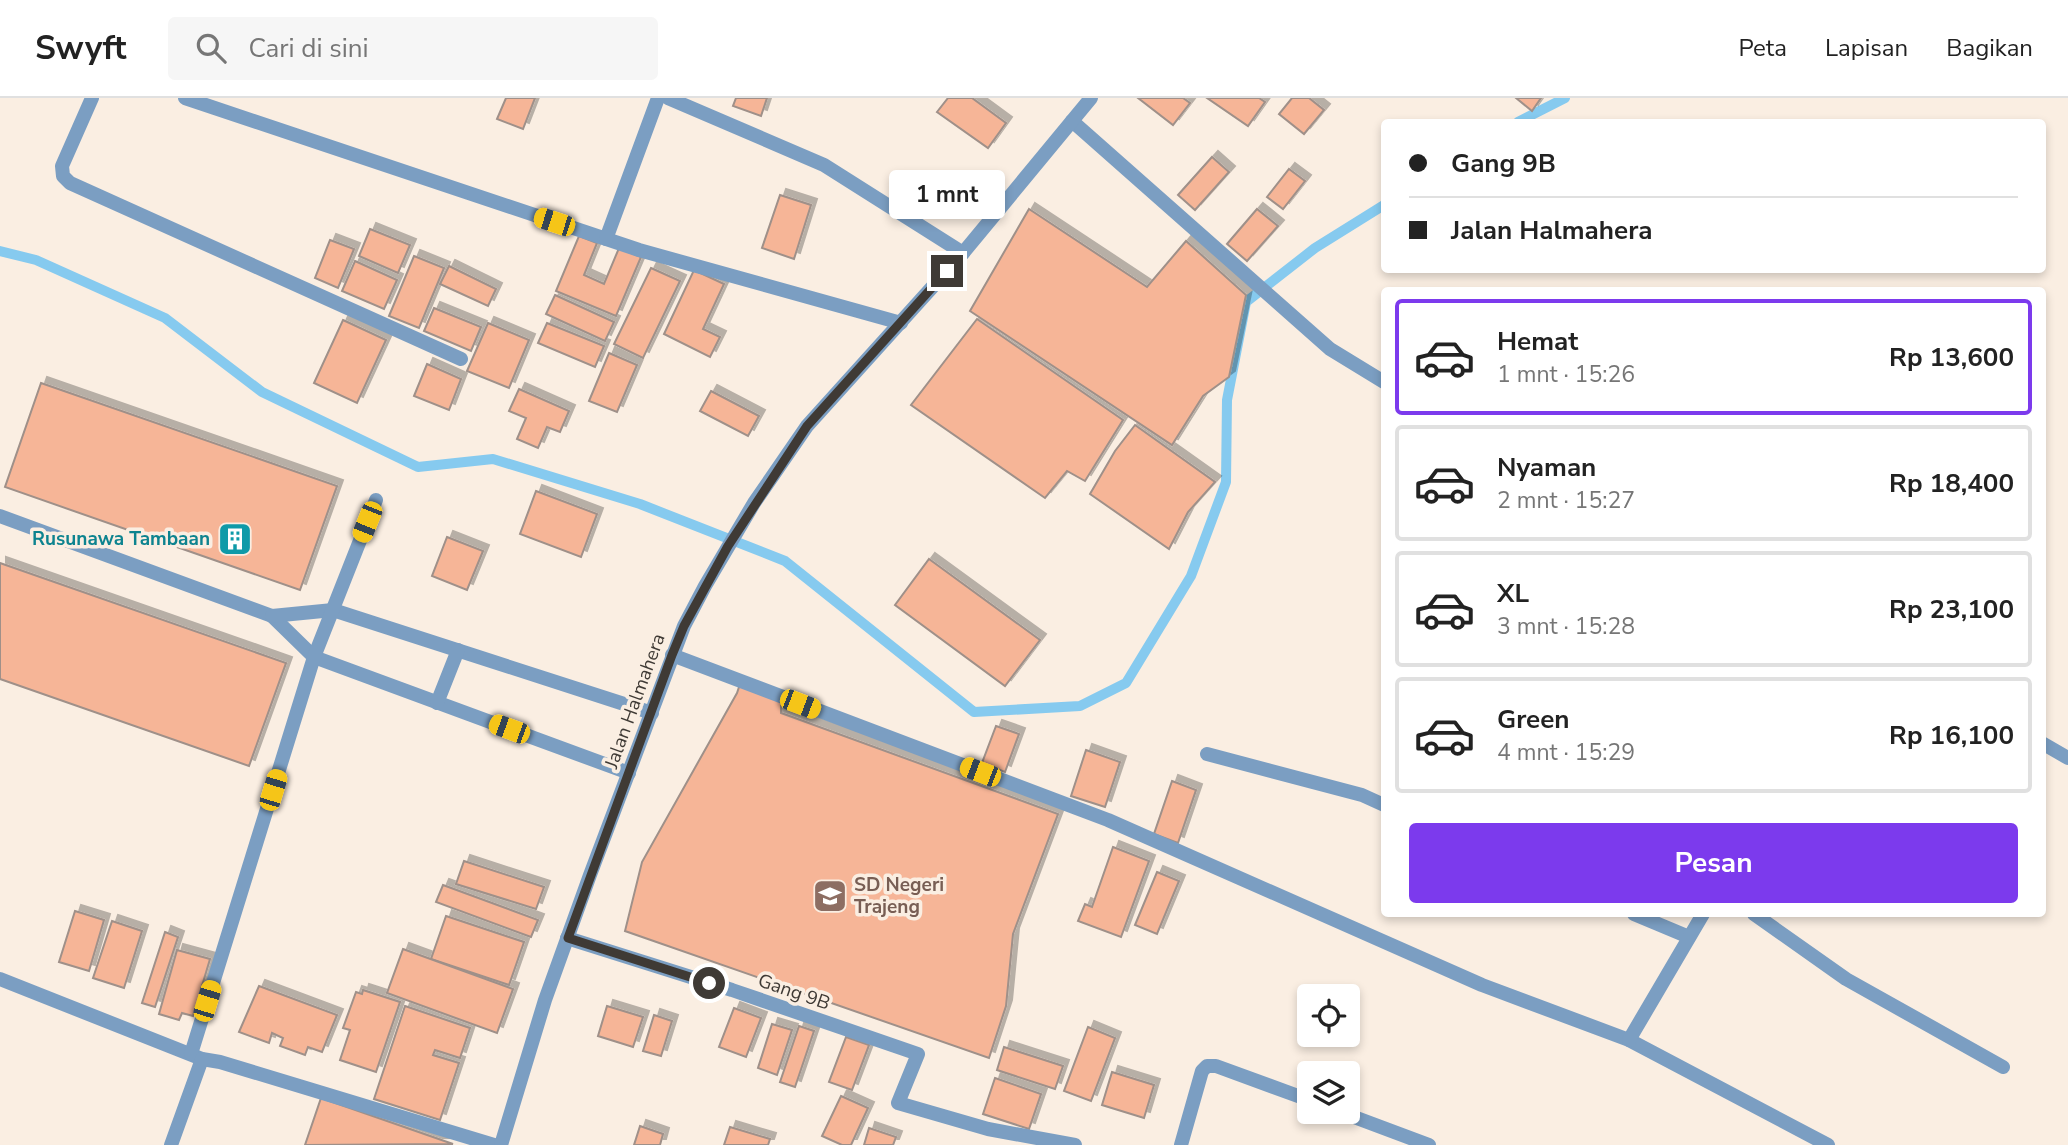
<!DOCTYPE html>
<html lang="id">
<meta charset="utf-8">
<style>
body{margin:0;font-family:"Nunito Sans",sans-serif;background:#f6f6f6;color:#222;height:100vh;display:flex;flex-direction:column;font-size:26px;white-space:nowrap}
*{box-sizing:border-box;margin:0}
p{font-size:23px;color:#767676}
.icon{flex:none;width:38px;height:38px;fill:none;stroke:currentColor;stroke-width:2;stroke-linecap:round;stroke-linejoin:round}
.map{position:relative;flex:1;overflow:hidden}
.sheet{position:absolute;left:1381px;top:189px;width:665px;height:630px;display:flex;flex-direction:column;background:#fff;border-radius:7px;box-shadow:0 4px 10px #0003}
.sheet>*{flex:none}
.hud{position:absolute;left:1381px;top:21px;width:665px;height:154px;border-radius:7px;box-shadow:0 4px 10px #0003;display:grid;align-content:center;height:154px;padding:0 28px;background:#fff}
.buttons{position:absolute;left:1297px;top:886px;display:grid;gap:14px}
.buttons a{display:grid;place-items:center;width:63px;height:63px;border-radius:7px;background:#fff;box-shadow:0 4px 10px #0003;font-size:35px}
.end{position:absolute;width:32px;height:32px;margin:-16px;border:9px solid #3f3a35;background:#fff;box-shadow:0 0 0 4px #fff}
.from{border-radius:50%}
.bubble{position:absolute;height:49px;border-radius:7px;background:#fff;box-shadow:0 4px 10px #0003;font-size:23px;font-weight:700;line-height:49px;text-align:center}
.car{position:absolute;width:21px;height:42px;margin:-21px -10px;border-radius:9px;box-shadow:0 0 5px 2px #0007;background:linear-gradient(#f5c518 24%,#345 0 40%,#f5c518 0 76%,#345 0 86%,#f5c518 0)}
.hud b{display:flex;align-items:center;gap:24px;height:66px;font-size:26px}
.hud b+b{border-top:2px solid #e0e0e0}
.hud i{width:18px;height:18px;background:#222}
ul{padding:12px 0 0;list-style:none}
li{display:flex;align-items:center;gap:21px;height:116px;margin:0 14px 10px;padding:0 14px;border:4px solid #e0e0e0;border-radius:7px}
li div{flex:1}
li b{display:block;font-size:26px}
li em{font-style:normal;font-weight:700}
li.selected{border-color:#7c3aed}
li>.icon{width:63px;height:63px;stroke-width:1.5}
.action{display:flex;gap:14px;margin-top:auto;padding:14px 28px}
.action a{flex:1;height:80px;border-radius:7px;background:#7c3aed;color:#fff;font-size:28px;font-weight:700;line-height:80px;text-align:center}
header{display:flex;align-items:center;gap:42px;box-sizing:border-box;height:98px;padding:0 35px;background:#fff;border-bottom:2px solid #e0e0e0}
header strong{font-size:33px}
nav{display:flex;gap:38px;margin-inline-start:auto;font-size:24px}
.search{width:490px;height:63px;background:#f6f6f6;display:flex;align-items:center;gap:18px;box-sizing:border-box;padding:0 24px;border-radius:7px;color:#767676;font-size:26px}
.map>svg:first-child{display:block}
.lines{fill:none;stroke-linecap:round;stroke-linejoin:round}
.stream{stroke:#86caef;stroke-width:10}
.building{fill:#f6b597;stroke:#9f9089;stroke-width:2;filter:url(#shadow)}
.minor{stroke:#7b9ec2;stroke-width:14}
.tertiary{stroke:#7b9ec2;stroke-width:14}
.route{stroke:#3f3a35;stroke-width:9}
.labels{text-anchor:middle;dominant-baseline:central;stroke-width:7;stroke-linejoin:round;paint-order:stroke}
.culture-label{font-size:19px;font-weight:bold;fill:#0d838f;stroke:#faeee2;text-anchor:end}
.street-label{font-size:19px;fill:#3f3a35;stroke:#faeee2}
.education-label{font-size:19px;font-weight:bold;fill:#785e54;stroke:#faeee2;text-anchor:start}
</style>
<header>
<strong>Swyft</strong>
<div class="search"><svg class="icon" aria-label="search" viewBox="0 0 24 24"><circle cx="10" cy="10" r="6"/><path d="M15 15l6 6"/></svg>Cari di sini</div>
<nav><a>Peta</a><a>Lapisan</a><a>Bagikan</a></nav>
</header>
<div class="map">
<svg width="2068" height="1047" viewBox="0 0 2068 1047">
<defs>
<filter id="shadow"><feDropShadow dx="6" dy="-6" stdDeviation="0" flood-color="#0004"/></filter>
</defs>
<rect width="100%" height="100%" fill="#faeee2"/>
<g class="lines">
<g class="stream">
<polyline points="1518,24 1565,0"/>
<polyline points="0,153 36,162 165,220 262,294 418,369 493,361 640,406 785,463 974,614 1080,608 1126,585 1191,478 1226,384 1227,302 1246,204 1315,150 1384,107"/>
</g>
</g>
<g class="building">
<polygon points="506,0 535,0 523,31 497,21"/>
<polygon points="736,0 767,0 761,18 733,8"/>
<polygon points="948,0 972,0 1006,25 988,50 937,14"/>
<polygon points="1138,0 1183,0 1190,5 1173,27"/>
<polygon points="1207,0 1259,0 1265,4 1248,28"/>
<polygon points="1292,0 1309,0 1324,12 1304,36 1279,16"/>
<polygon points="1516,0 1541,0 1532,13"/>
<polygon points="1212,59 1229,74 1195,112 1178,97"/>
<polygon points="1289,71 1305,83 1283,111 1267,99"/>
<polygon points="780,97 811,107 794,161 762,150"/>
<polygon points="1029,111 1147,189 1186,143 1246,197 1229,279 1203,298 1172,347 970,213"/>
<polygon points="1257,111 1278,128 1247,163 1227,146"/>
<polygon points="370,131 410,147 398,175 359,158"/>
<polygon points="579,138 597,145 584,177 604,186 619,150 641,159 616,218 556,193"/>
<polygon points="330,142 354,151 338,190 315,180"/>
<polygon points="414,158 444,170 419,230 389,218"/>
<polygon points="355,163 397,182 384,211 342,193"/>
<polygon points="449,168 496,191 488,208 440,186"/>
<polygon points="651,170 680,183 643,260 614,246"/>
<polygon points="694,172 724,186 703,231 720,239 710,259 664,236"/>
<polygon points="555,197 614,224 605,243 546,216"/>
<polygon points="434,210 481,229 471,253 424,233"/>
<polygon points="977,221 1123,322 1085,383 1067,373 1045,400 911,307"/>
<polygon points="343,222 386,242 357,305 314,285"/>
<polygon points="488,225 529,242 509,290 467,273"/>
<polygon points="547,225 604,248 595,269 538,245"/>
<polygon points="609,255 637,267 617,314 589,303"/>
<polygon points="427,266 461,281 449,312 414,298"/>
<polygon points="41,285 337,388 300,492 5,389"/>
<polygon points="519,291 569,313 560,334 547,329 538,350 517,341 526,320 509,313"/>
<polygon points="711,293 759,318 748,338 700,313"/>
<polygon points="1135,327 1215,384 1188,414 1169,451 1090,396 1115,353"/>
<polygon points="536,393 597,416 581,459 520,436"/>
<polygon points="447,439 483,453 467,492 432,478"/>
<polygon points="929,461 1040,542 1005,588 895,507"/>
<polygon points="0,465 286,565 249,668 0,581"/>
<polygon points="740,586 781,602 781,615 1058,716 1013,836 1006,908 989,960 625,833 642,764 737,595"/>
<polygon points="996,628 1019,636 1005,674 982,665"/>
<polygon points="1086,652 1120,664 1105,709 1071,698"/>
<polygon points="1172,683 1196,692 1178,745 1154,736"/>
<polygon points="1113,749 1149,763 1121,839 1078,823 1085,806 1092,809"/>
<polygon points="464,763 544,789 536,811 456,786"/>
<polygon points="1157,774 1179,783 1157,836 1135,827"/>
<polygon points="443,787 538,822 531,839 436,804"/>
<polygon points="75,813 104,822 89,873 59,864"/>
<polygon points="446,818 524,844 509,887 431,861"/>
<polygon points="112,823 142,833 124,890 93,880"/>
<polygon points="165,834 178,839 155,909 142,905"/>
<polygon points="403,851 513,891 497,935 387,895"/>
<polygon points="177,852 210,861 193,918 182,915 179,922 159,916"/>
<polygon points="259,888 337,917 322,954 308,949 305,957 280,948 283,940 272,935 269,945 239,934"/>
<polygon points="363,892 400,904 376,974 340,962 350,932 343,930 356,894 362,896"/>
<polygon points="405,908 470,930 460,960 435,952 433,957 459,965 440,1022 374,1001"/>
<polygon points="607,908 643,919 633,949 598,938"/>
<polygon points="734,910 761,920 746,959 719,949"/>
<polygon points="654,917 672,923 661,958 643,953"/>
<polygon points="772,926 792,932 777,977 758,970"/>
<polygon points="799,928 814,933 795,989 780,984"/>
<polygon points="1088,929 1115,940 1091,1003 1064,993"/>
<polygon points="846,939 869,947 852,992 829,984"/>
<polygon points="1004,949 1063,968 1055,991 997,972"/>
<polygon points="1112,974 1154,987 1144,1020 1102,1007"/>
<polygon points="995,980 1041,996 1029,1031 983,1016"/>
<polygon points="841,998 868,1010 851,1047 842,1047 822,1038"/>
<polygon points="321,1000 453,1046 305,1047"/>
<polygon points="640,1028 663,1036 660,1047 634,1047"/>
<polygon points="730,1029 770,1041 768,1047 724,1047"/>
<polygon points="869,1030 896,1039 893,1047 864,1047"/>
</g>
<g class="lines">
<g class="minor">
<polyline points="92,0 62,68 63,78 70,85 461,261"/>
<polyline points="185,0 639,152 901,225"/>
<polyline points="668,0 824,67 963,155"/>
<polyline points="1072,23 1330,251 1384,284"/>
<polyline points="606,141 658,0"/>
<polyline points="0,418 272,518 314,559 629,675"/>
<polyline points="272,518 333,512 652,615"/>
<polyline points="672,557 1108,722 1482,887 1629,942 1828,1047"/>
<polyline points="437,605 458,552"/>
<polyline points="2042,645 2068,660"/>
<polyline points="1207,656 1362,697 1384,707"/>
<polyline points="1634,816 1689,839"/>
<polyline points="1754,816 1846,881 2003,969"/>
<polyline points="567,840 732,892 918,956 898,1005 988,1031 1075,1047"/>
<polyline points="0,881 202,961 220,964 494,1047"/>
<polyline points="1629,942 1703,816"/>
<polyline points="191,956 314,559 376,402"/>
<polyline points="1338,1013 1429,1047"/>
<polyline points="171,1047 202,961"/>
<polyline points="1181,1047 1202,973 1207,968 1216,968 1309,1002"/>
</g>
<polyline class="tertiary" points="501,1047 545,902 590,777 684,528 705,488 754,405 807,328 963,155 1091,0"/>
</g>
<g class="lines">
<polyline class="route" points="709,885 568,840 672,557 684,528 728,448 807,328 947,173"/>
</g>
<defs>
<g id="building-square" transform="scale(1.75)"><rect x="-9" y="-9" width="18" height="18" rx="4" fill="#0f9aa8" stroke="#faeee2"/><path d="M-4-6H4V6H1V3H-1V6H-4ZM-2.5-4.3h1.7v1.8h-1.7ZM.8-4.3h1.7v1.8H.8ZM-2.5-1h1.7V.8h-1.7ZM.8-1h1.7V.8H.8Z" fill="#fff"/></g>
<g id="school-square" transform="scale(1.75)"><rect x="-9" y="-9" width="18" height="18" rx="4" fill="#8d6e63" stroke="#faeee2"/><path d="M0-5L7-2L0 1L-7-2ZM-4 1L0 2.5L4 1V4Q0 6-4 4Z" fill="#fff"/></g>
</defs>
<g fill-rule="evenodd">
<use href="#building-square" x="235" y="441"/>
<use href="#school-square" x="830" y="798"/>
</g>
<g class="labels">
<g class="culture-label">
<text x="210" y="441">Rusunawa Tambaan</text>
</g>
<g class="street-label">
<text transform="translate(635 603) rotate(-70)">Jalan Halmahera</text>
<text transform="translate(794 894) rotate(19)">Gang 9B</text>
</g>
<g class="education-label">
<text x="854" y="787">SD Negeri<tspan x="854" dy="22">Trajeng</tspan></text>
</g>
</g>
</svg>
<div class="buttons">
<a><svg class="icon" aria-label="locate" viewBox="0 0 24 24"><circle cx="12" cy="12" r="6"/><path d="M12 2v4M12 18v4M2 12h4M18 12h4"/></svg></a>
<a><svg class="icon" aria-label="layers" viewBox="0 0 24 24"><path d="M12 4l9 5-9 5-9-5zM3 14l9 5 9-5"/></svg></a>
</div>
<i class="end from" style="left:709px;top:885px"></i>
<i class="end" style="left:947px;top:173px"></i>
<div class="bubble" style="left:889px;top:72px;width:116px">1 mnt</div>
<i class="car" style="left:554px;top:124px;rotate:288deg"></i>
<i class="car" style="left:367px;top:424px;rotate:202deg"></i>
<i class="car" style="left:800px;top:606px;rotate:111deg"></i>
<i class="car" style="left:509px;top:631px;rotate:290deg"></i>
<i class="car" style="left:980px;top:674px;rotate:291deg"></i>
<i class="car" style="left:273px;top:692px;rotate:17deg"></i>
<i class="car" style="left:207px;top:903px;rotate:17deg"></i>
<div class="hud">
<b><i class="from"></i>Gang 9B</b>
<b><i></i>Jalan Halmahera</b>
</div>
<section class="sheet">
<ul>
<li class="selected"><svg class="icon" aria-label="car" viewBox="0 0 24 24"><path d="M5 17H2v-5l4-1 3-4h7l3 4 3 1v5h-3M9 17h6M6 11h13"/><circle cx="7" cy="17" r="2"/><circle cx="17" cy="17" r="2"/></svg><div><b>Hemat</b><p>1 mnt · 15:26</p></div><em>Rp 13,600</em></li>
<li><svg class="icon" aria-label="car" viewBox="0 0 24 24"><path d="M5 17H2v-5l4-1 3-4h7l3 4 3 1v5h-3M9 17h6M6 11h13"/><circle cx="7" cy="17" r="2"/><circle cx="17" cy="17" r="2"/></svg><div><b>Nyaman</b><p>2 mnt · 15:27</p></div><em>Rp 18,400</em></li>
<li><svg class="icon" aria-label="car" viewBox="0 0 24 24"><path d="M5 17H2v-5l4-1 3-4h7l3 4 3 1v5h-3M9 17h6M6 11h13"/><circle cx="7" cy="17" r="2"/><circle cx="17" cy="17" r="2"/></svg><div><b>XL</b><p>3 mnt · 15:28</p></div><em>Rp 23,100</em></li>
<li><svg class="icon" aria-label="car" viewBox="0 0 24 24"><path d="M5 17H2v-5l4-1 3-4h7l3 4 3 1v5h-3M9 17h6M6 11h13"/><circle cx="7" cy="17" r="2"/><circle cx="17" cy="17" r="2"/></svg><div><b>Green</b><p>4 mnt · 15:29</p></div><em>Rp 16,100</em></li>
</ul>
<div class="action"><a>Pesan</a></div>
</section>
</div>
